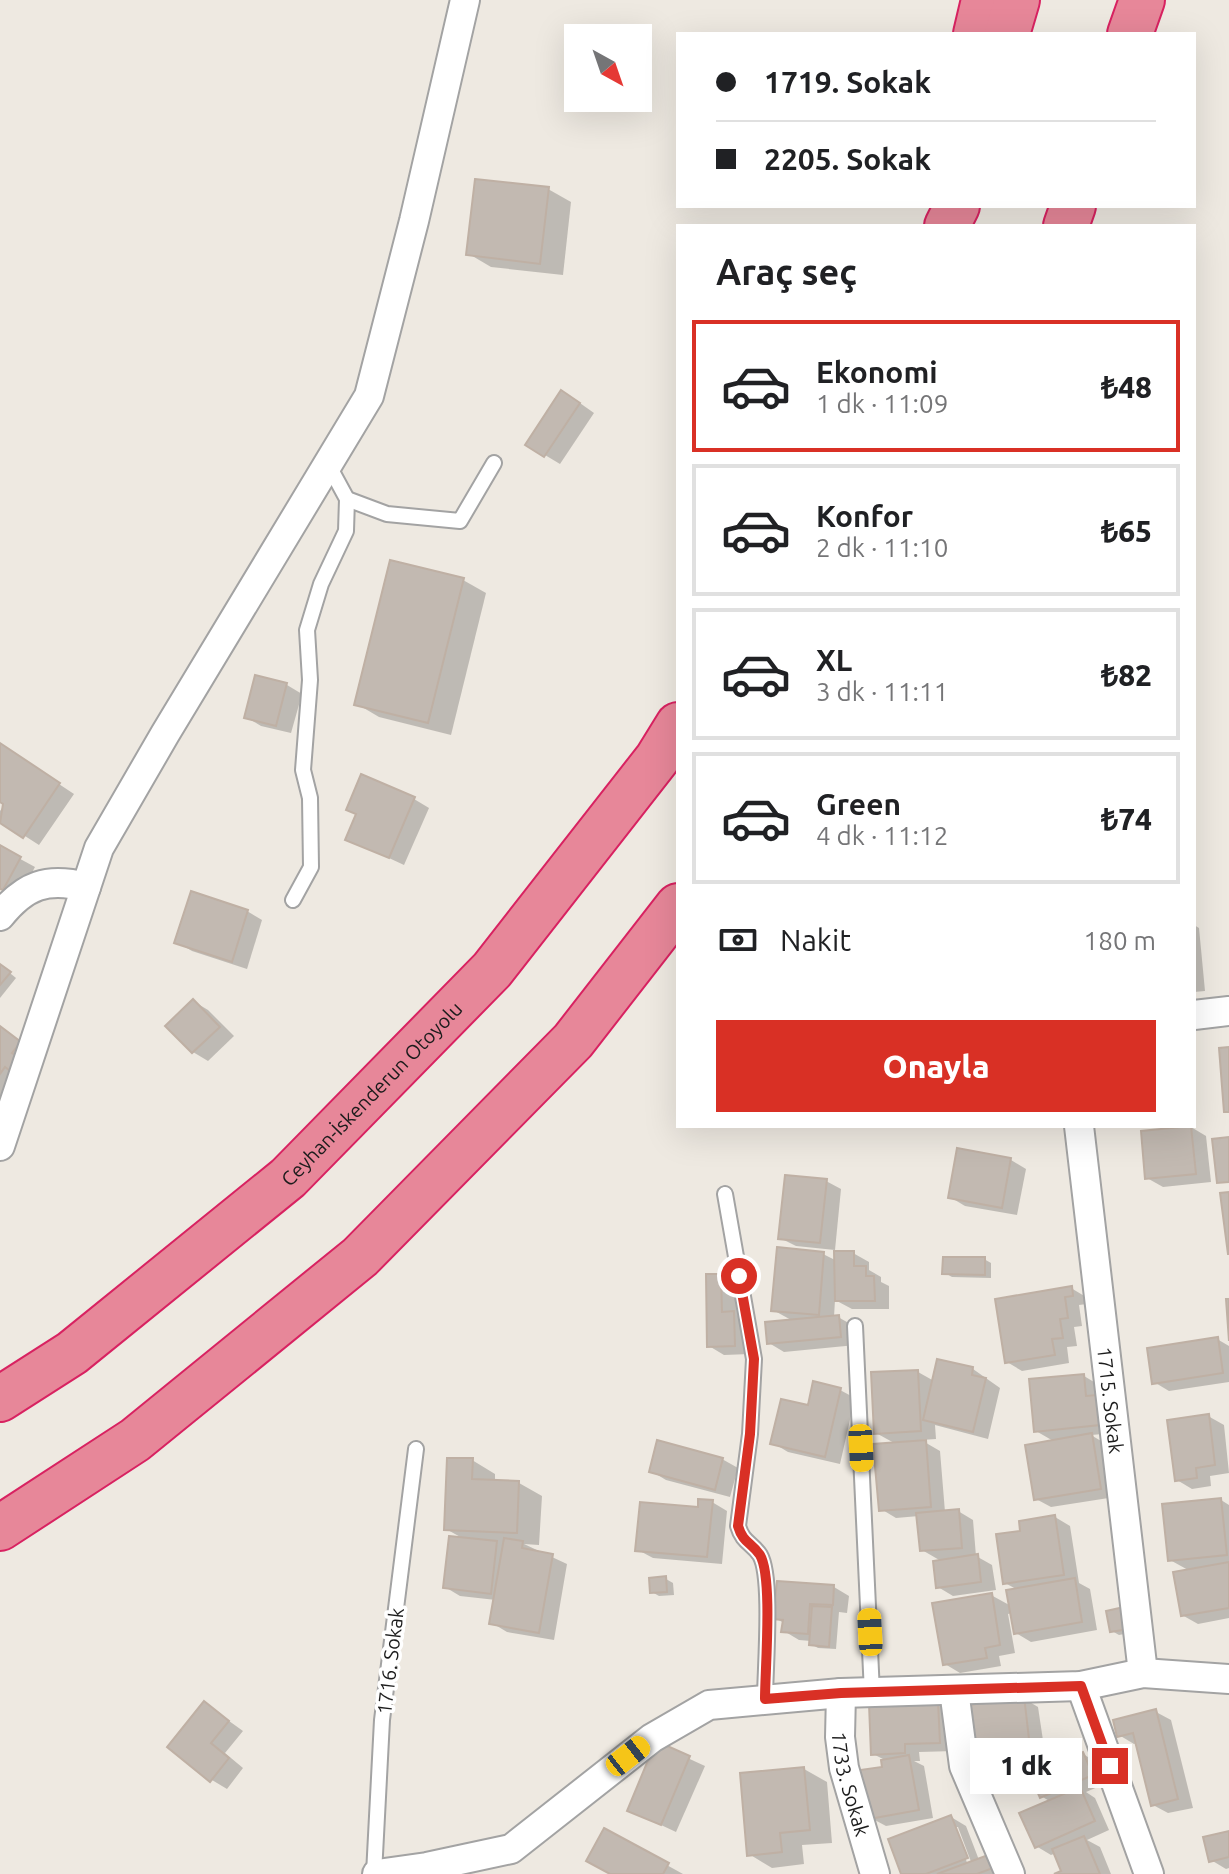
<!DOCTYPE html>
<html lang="tr">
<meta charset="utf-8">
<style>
body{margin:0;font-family:Ubuntu,sans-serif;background:#f6f6f6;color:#202124;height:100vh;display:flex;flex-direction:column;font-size:30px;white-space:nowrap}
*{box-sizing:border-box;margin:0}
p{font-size:26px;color:#757577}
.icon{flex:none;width:44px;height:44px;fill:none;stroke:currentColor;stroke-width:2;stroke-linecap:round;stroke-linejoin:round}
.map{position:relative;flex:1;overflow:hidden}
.details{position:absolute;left:676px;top:224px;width:520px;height:904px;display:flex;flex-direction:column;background:#fff;border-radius:0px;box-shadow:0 8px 32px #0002}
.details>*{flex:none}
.banner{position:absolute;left:676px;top:32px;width:520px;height:176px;border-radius:0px;box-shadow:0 8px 32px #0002;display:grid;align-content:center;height:176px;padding:0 40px;background:#fff}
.needle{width:52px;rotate:140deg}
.controls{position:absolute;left:564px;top:24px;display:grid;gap:16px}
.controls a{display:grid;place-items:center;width:88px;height:88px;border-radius:0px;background:#fff;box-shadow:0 8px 32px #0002;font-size:40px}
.end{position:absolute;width:36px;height:36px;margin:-18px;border:10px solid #d93025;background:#fff;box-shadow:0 0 0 4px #fff}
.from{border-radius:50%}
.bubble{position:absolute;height:56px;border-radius:0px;background:#fff;box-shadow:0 8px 32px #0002;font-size:26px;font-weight:800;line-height:56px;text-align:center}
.car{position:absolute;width:24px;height:48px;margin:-24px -12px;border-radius:10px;box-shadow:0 0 6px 2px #0007;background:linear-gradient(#f5c518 24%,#345 0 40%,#f5c518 0 76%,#345 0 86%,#f5c518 0)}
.banner b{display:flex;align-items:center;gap:28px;height:76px;font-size:30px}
.banner b+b{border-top:2px solid #e0e0e0}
.banner i{width:20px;height:20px;background:#202124}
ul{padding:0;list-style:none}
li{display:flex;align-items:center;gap:24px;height:132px;margin:0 16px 12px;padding:0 24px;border:4px solid #e0e0e0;border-radius:0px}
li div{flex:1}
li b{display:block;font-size:30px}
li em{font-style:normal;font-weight:800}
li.current{border-color:#d93025}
li>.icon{width:72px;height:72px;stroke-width:1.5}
h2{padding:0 40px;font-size:36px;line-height:96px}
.pay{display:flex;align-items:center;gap:20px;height:88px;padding:0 40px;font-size:30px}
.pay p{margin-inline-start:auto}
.button{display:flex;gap:16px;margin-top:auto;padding:16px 40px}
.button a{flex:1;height:92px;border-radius:0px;background:#d93025;color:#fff;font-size:32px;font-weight:800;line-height:92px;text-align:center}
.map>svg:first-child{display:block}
.shadow{fill:#0003;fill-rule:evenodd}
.building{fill:#c2b9b1;stroke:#bfb0a4;stroke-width:2}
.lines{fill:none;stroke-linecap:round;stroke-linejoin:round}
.service-casing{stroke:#a3a3a3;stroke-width:18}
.minor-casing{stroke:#a3a3a3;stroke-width:32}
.motorway-casing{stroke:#d82261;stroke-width:48}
.service{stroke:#fff;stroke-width:14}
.minor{stroke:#fff;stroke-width:28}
.motorway{stroke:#e78799;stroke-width:44}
.route{stroke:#d93025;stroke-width:10}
.labels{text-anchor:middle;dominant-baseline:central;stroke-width:7;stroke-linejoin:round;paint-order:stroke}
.street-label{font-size:20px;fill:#1c1c1c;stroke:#fff}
</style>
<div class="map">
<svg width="1229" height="1874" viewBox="0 0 1229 1874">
<rect width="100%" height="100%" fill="#eee9e1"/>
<g class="shadow">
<polygon points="548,189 571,202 563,275 491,267 469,254"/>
<polygon points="577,401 594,413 560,464 545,455"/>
<polygon points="391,563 463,580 486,593 451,735 379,717 357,704"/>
<polygon points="256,677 287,685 302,694 291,733 261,726 246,717"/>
<polygon points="0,745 74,794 39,845 0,820 0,811 5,804 0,800"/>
<polygon points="414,799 429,808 404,865 348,839"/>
<polygon points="0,848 35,867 19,897 0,887"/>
<polygon points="247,911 262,920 247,969 192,951 177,942"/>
<polygon points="1194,925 1199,928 1205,991 1194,992"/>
<polygon points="0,965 16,978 0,998"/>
<polygon points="193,1001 208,1010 234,1036 208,1061 193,1052"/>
<polygon points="0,1026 35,1052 2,1099 0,1098"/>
<polygon points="1191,1127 1206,1136 1211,1182 1163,1187 1147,1178"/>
<polygon points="1011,1160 1026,1169 1017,1215 965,1206 950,1197"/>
<polygon points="826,1181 841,1189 835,1250 796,1246 780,1238"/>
<polygon points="853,1253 869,1262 869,1270 881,1277 881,1282 889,1286 889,1309 852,1309 835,1300 834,1317 838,1317 854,1326 856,1345 784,1352 769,1343 793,1321 773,1310 823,1254 837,1261"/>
<polygon points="984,1259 991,1263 991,1278 952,1277 945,1273"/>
<polygon points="721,1276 736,1285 737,1315 749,1322 750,1354 724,1355 709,1346"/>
<polygon points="1071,1288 1086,1297 1087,1304 1079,1305 1082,1326 1074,1327 1077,1346 1067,1347 1069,1363 1022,1371 1007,1362"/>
<polygon points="1217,1339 1229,1346 1229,1382 1169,1391 1154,1382"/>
<polygon points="973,1369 1000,1388 988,1439 935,1425 936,1439 921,1440 940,1451 945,1512 958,1511 973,1520 976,1556 992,1565 996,1590 953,1596 938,1587 941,1561 922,1550 919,1516 896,1518 881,1509 896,1444 876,1433 918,1372 934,1381"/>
<polygon points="1084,1376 1099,1385 1115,1433 1091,1435 1106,1444 1115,1497 1051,1507 1036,1499 1055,1442 1036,1431"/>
<polygon points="840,1390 855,1398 840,1464 788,1452 773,1443 810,1408"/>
<polygon points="1208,1416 1224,1425 1229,1473 1210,1476 1211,1486 1192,1489 1177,1480"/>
<polygon points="722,1459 738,1468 730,1497 666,1480 651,1471"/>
<polygon points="472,1460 495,1474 495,1482 519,1483 542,1496 539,1545 524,1544 567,1564 554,1640 507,1632 492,1623 496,1600 460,1596 445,1587 464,1539 446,1529"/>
<polygon points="1221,1500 1229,1505 1229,1618 1198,1624 1182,1615 1190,1571 1170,1560"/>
<polygon points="712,1502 727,1511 722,1564 653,1558 638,1550"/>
<polygon points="1055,1517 1070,1526 1079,1583 1090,1589 1097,1630 1031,1642 1016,1633 1012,1613 1008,1614 1015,1653 999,1656 1001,1666 960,1673 945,1664 991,1595 1011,1606 1018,1590 1005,1583 1022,1532"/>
<polygon points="666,1579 673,1583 674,1595 659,1596 652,1592"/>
<polygon points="834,1587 849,1596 847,1613 839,1612 836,1649 818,1648 811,1644 811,1641 799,1640 784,1631 784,1623 775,1618"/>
<polygon points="1108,1612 1135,1632 1119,1635 1112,1631"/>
<polygon points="1023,1698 1038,1707 1044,1747 993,1755 978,1746"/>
<polygon points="204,1703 243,1731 225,1753 243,1768 227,1789 212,1780 170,1746"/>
<polygon points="938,1703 953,1712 955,1751 919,1752 920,1761 914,1761 924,1766 933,1818 886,1826 871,1818 884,1769 883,1759 873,1754"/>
<polygon points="1156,1712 1171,1720 1193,1808 1168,1813 1153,1805 1138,1743 1134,1744 1119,1735"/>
<polygon points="657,1744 705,1766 676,1832 629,1810"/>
<polygon points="1083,1754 1098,1763 1107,1783 1086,1792 1095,1798 1109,1830 1087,1840 1100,1847 1111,1874 1059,1874 1064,1872 1056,1853 1051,1855 1036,1846 1051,1802 1041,1796"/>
<polygon points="804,1769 827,1782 832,1843 802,1845 804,1864 772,1868 749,1854"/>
<path d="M951,1817L966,1826L979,1860L999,1872L992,1874H904ZM954,1827H958L973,1867L969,1868Z"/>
<polygon points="605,1831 683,1874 613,1874"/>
<polygon points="1229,1833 1229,1868 1226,1869 1211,1860"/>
</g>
<g class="building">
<polygon points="475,179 549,187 540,264 466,255"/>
<polygon points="561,390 580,403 544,457 525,445"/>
<polygon points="390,560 464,578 428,723 354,705"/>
<polygon points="255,675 287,683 276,726 244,718"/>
<polygon points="0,743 60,783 23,838 0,823 3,804 0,802"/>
<polygon points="361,774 415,797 389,858 345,840 356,814 346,810"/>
<polygon points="0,845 21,857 3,890 0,889"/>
<polygon points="191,891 248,910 232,962 174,943"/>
<polygon points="0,964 11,972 0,985"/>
<polygon points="193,999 220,1027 192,1053 165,1026"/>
<polygon points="0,1026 21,1042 12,1053 24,1061 14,1074 5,1067 0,1074"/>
<polygon points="1229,1047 1229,1112 1224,1112 1219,1048"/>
<polygon points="1191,1126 1196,1174 1145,1179 1141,1131"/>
<polygon points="1229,1137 1229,1182 1217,1183 1212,1139"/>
<polygon points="957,1148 1011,1158 1002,1208 948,1198"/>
<polygon points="785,1175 827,1179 820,1243 778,1239"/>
<polygon points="1229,1192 1229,1254 1228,1254 1220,1193"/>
<polygon points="777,1247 824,1252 819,1315 771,1311"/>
<polygon points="834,1251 854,1251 854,1266 866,1266 866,1276 874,1276 875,1301 835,1301"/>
<polygon points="943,1257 985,1257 985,1275 942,1274"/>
<polygon points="706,1274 721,1274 722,1312 734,1311 735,1346 707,1347"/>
<polygon points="1072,1286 1073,1296 1065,1297 1068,1318 1060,1319 1063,1338 1052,1339 1055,1355 1005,1363 995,1299"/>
<polygon points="1226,1299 1229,1299 1229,1341"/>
<polygon points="839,1315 841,1337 767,1344 765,1322"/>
<polygon points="1218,1337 1223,1373 1152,1384 1147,1348"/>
<polygon points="937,1359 973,1367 972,1375 986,1378 973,1432 923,1420"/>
<polygon points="918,1370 921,1431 874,1434 871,1372"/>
<polygon points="1084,1374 1086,1396 1097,1395 1100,1425 1034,1432 1029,1379"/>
<polygon points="813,1381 841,1388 825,1457 770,1444 781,1399 808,1405"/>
<polygon points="1209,1414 1215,1465 1196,1468 1197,1478 1175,1481 1167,1420"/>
<polygon points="1092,1433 1101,1489 1034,1500 1025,1445"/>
<polygon points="657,1440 723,1458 715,1490 649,1472"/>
<polygon points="926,1440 931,1507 879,1511 873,1444"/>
<polygon points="447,1458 473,1458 472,1479 519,1481 517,1533 444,1530"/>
<polygon points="1221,1498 1227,1555 1168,1561 1162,1504"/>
<polygon points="698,1499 713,1500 707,1557 635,1551 640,1502 698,1507"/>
<polygon points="959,1509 962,1548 920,1551 916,1513"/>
<polygon points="1055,1515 1064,1575 1003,1584 996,1534 1020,1531 1019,1521"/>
<polygon points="449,1536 497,1541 491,1594 443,1588"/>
<polygon points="504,1538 523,1541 522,1548 553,1554 539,1633 489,1624"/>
<polygon points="978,1554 981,1582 936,1588 933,1561"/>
<polygon points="1229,1562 1229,1608 1181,1616 1173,1572"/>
<polygon points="666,1576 667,1592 650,1593 649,1578"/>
<polygon points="1075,1578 1082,1622 1014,1634 1006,1590"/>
<polygon points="777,1581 834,1585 833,1605 810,1604 808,1634 781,1632 783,1620 773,1619"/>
<polygon points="992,1593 1000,1645 985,1648 987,1658 943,1665 932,1603"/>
<polygon points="812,1606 832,1607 829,1647 809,1645"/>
<polygon points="1124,1607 1129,1629 1110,1632 1106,1611"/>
<polygon points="1024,1696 1029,1739 976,1747 970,1705"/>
<polygon points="204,1701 229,1721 211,1743 229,1758 210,1782 167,1747"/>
<polygon points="938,1701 940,1743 905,1744 905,1753 871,1755 869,1704"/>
<polygon points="1156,1709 1178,1799 1151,1806 1133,1733 1117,1737 1113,1720"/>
<polygon points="656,1741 690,1756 661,1825 627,1811"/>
<polygon points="1083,1752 1093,1775 1040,1798 1030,1775"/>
<polygon points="909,1755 919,1810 869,1819 860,1770 882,1767 881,1760"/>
<polygon points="804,1767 810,1830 780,1833 782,1852 747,1856 740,1773"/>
<polygon points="1080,1787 1095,1821 1035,1848 1019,1813"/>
<polygon points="951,1815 968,1858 926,1874 901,1874 888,1839"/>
<polygon points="604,1828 669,1863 663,1874 610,1874 586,1861"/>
<polygon points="1229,1831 1229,1857 1209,1862 1203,1837"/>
<polygon points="1084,1836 1100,1874 1054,1874 1061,1871 1052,1849"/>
<polygon points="988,1855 993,1868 977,1874 937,1874"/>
</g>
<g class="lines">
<g class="service-casing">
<g id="service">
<polyline points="347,499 387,514 460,521 494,463"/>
<polyline points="293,900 311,867 310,798 303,770 310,680 307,630 321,584 346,531 347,499 328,464"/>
<path d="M725,1194L754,1359L750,1434L738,1526C743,1543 751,1542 760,1555C773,1577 765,1670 765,1699"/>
<polyline points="855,1326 872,1693"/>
<polyline points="374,1874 382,1720 416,1449"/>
</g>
</g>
<g class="minor-casing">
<g id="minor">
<path d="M0,916C25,885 47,877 86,887"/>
<polyline points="1194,1015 1229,1011"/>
<path id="s1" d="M1079,1126L1143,1673"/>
<polyline points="0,1146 99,848 165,734 369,396 414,221 465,0"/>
<polyline points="1081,1686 1149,1874"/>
<polyline points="954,1690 964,1766 1010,1874"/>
<path id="s2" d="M841,1693L840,1737L844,1768L875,1874"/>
<polyline points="377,1874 427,1867 511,1849 652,1738 709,1705 841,1693 1081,1686 1143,1673 1229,1679"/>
</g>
</g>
<g class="motorway-casing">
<g id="motorway">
<polyline points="976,34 984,0"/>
<polyline points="1007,34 1017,0"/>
<polyline points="1130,34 1142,0"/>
<polyline points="947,226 957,206"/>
<polyline points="1066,226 1073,206"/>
<path id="s3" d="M0,1399L72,1353L288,1178L492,970L657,759L678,725"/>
<polyline points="0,1528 135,1440 360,1257 573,1041 678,906"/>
</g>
</g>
<use href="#service" class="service"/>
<use href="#minor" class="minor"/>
<use href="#motorway" class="motorway"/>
</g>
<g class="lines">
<path class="route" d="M739,1276L754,1359L750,1434L738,1526C743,1543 751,1542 760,1555C773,1577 765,1670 765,1699L841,1693L1081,1686L1110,1766"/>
</g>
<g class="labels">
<g class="street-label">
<text stroke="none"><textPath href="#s3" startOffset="482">Ceyhan-İskenderun Otoyolu</textPath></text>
<text stroke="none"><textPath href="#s1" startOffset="276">1715. Sokak</textPath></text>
<text transform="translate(390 1661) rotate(-83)">1716. Sokak</text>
<text stroke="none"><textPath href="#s2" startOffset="92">1733. Sokak</textPath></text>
</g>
</g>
</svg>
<div class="controls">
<a><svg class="needle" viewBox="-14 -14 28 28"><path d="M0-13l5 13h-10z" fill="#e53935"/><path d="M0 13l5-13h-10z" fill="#757577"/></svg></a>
</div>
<i class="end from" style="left:739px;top:1276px"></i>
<i class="end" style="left:1110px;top:1766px"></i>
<div class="bubble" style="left:970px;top:1738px;width:112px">1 dk</div>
<i class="car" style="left:861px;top:1448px;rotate:177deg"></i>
<i class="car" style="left:870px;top:1632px;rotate:357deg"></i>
<i class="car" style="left:628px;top:1756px;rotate:52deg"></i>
<div class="banner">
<b><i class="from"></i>1719. Sokak</b>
<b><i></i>2205. Sokak</b>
</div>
<section class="details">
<h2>Araç seç</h2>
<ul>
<li class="current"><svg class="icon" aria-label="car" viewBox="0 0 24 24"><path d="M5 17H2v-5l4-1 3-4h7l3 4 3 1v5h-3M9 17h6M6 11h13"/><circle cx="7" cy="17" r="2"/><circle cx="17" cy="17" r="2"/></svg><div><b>Ekonomi</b><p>1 dk · 11:09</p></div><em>₺48</em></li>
<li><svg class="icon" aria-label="car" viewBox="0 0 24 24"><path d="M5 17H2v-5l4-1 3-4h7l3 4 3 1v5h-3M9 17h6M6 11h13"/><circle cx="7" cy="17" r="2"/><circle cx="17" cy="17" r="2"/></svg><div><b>Konfor</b><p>2 dk · 11:10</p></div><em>₺65</em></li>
<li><svg class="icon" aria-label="car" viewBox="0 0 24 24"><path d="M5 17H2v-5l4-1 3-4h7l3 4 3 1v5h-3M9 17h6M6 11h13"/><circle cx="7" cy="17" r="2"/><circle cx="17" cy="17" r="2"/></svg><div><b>XL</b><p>3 dk · 11:11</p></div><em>₺82</em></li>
<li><svg class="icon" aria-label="car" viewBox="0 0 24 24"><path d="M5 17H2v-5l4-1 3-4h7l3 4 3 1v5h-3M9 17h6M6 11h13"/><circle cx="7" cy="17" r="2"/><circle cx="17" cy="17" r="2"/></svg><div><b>Green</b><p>4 dk · 11:12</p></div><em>₺74</em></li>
</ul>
<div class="pay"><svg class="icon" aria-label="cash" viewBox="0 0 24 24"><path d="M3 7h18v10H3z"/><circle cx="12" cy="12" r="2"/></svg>Nakit<p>180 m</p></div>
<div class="button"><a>Onayla</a></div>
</section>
</div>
